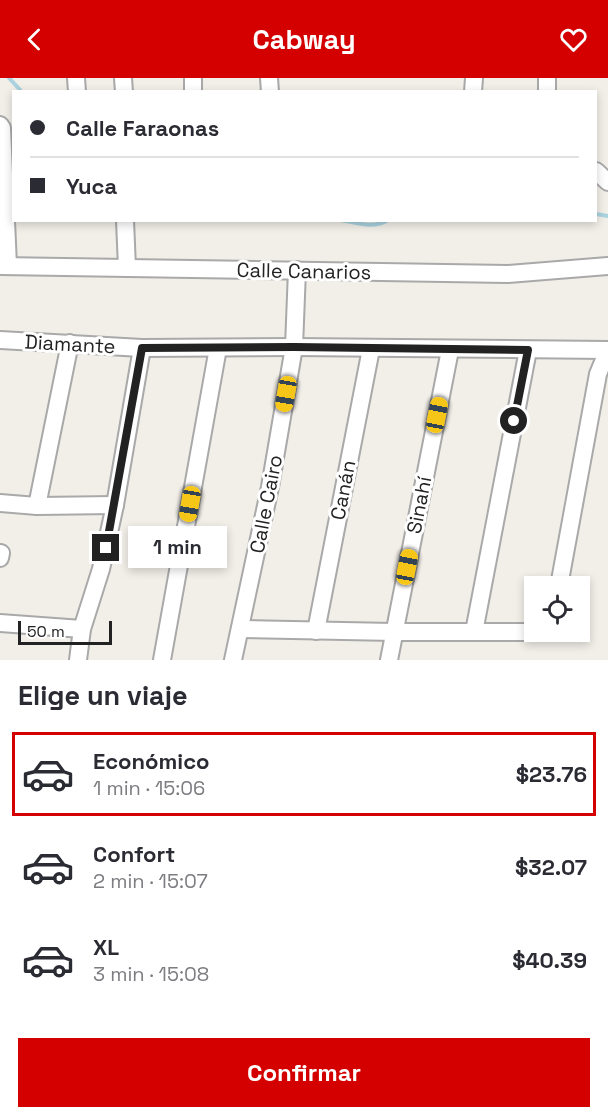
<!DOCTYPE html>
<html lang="es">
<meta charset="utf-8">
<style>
body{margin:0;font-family:"Space Grotesk",sans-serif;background:#f7f7f7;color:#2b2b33;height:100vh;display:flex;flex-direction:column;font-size:22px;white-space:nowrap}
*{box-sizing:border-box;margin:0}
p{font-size:20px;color:#7c7c81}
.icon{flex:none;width:33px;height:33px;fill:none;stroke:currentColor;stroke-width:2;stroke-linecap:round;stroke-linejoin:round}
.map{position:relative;height:582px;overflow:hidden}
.details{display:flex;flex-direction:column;background:#fff;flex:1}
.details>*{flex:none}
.top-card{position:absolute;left:12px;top:12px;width:585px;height:132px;border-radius:0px;box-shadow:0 3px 9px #0003;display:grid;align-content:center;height:132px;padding:0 18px;background:#fff}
.controls{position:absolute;left:524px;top:498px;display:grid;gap:12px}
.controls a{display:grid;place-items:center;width:66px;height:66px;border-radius:0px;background:#fff;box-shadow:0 3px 9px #0003;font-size:30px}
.scale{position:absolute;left:18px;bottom:15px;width:94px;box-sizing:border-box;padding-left:6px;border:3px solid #222;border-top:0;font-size:16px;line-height:21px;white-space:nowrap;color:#222;-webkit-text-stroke:4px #fff;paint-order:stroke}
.end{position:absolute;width:27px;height:27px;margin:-14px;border:8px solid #222;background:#fff;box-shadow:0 0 0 3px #fff}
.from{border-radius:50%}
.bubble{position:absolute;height:42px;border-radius:0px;background:#fff;box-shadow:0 3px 9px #0003;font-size:20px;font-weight:700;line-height:42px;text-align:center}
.car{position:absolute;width:18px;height:36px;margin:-18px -9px;border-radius:8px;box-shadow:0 0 4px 2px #0007;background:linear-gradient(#f5c518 24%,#345 0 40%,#f5c518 0 76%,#345 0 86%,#f5c518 0)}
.top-card b{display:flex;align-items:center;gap:21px;height:57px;font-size:22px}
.top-card b+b{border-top:2px solid #e1e1e2}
.top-card i{width:15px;height:15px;background:#2b2b33}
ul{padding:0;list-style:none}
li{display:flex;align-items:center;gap:18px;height:84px;margin:0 12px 9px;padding:0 6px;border:3px solid transparent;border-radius:0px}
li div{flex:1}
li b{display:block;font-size:22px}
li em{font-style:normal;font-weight:700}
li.current{border-color:#d40000}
li>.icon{width:54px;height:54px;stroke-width:1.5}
h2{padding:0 18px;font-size:27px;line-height:72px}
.cta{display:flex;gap:12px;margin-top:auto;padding:12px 18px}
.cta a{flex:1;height:69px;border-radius:0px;background:#d40000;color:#fff;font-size:24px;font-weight:700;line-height:69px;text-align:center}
header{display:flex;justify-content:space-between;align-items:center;height:78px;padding:0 18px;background:#d40000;color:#fff;font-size:27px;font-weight:700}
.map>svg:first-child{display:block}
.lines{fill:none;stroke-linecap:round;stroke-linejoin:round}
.stream{stroke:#aad3df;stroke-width:4}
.minor-casing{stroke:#a9a9a9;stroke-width:20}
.minor{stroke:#fff;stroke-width:16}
.route{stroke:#222;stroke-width:8}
.labels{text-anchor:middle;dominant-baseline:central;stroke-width:6;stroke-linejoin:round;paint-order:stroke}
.street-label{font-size:20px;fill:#222;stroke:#fff}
</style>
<header><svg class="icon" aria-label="back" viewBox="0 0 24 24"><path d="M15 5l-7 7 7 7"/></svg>Cabway<svg class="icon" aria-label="heart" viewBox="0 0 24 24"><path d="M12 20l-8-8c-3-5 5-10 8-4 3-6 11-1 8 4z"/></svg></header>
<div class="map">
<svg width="608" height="582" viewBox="0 0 608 582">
<rect width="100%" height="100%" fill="#f2efe9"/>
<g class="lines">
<g class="stream">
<polyline points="9,0 22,14"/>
<polyline points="596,136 608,138"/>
<path d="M341,142C357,145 374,151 388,142"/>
</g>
<g class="minor-casing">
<g id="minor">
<polyline points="76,0 77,14"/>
<polyline points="123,0 124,14"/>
<polyline points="193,0 193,14"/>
<polyline points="269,0 270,14"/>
<polyline points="473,14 474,0"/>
<polyline points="547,14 547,0"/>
<polyline points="0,47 2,50 8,188"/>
<polyline points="596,93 608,104"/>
<polyline points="125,142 127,190"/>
<polyline points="0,188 508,196 608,188"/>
<polyline points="0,262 142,270 294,269 608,272"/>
<polyline points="0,425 37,428 115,427"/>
<polyline points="37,428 70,265"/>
<polyline points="0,480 1,475"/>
<polyline points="559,508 598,296 608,272"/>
<polyline points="0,545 82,551"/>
<polyline points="240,551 394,554 562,554"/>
<polyline points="316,553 371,271"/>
<polyline points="474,554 528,272"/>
<polyline points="78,582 82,551 101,491 115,427 142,270"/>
<polyline points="162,582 218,270"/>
<polyline points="233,582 270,409 294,269 297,192"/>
<polyline points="389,582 450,272"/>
</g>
</g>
<use href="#minor" class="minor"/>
</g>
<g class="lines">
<polyline class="route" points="106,470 142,270 294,269 528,272 514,343"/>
</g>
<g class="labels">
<g class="street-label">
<text transform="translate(304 193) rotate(1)">Calle Canarios</text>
<text transform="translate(70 266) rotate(3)">Diamante</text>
<text transform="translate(343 412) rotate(-79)">Canán</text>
<text transform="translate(266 426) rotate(-79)">Calle Cairo</text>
<text transform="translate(419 427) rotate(-79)">Sinahí</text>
</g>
</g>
</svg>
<div class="controls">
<a><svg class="icon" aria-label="locate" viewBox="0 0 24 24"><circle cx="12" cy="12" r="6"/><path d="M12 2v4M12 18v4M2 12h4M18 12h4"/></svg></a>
</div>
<div class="scale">50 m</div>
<i class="end from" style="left:514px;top:343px"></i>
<i class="end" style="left:106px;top:470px"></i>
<div class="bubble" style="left:128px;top:448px;width:99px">1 min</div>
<i class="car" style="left:286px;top:316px;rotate:190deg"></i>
<i class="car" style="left:437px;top:337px;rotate:11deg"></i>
<i class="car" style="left:190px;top:426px;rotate:190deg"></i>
<i class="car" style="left:407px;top:489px;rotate:11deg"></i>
<div class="top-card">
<b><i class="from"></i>Calle Faraonas</b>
<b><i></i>Yuca</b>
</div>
</div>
<section class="details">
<h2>Elige un viaje</h2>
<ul>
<li class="current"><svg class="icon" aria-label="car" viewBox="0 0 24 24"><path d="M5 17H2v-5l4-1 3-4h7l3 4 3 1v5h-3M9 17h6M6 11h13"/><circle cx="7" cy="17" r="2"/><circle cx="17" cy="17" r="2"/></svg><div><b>Económico</b><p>1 min · 15:06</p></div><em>$23.76</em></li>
<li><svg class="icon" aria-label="car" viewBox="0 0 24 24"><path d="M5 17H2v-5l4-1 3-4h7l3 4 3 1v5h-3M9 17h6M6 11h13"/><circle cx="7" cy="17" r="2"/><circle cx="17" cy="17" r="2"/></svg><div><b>Confort</b><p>2 min · 15:07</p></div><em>$32.07</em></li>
<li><svg class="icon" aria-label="car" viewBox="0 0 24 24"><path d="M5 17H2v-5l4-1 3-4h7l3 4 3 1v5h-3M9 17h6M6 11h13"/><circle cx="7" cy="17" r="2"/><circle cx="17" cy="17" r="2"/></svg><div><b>XL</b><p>3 min · 15:08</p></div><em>$40.39</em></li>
</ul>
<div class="cta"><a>Confirmar</a></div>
</section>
